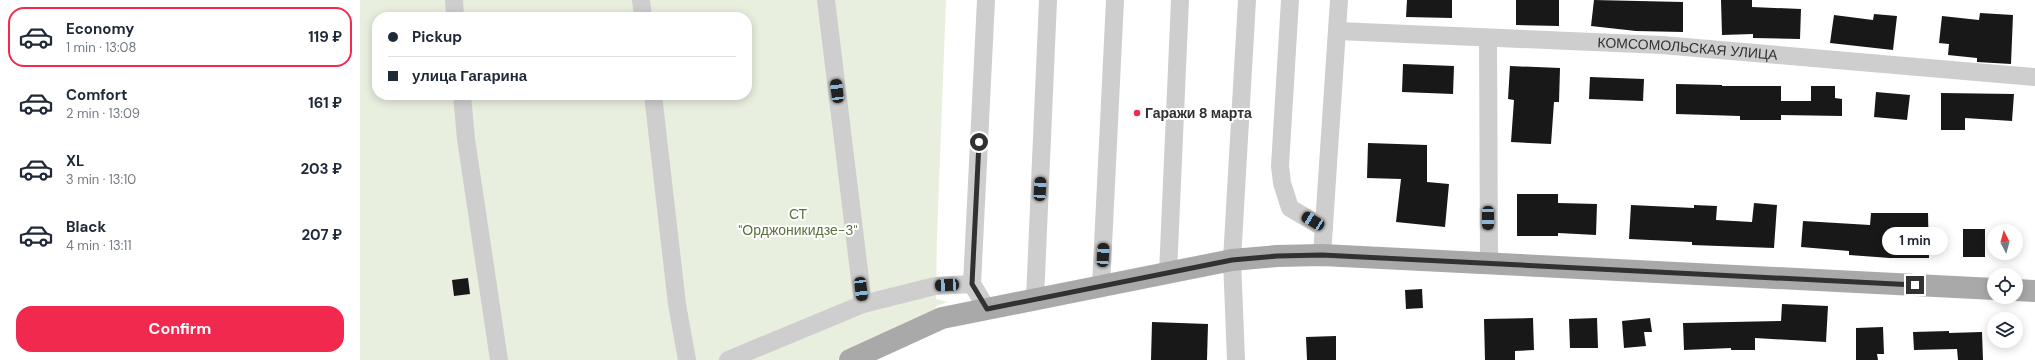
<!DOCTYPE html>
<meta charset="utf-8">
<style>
body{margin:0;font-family:"DM Sans",sans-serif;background:#f2f2f3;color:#1f2937;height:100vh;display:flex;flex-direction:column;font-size:15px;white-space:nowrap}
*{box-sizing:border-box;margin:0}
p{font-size:13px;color:#747a83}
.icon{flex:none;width:22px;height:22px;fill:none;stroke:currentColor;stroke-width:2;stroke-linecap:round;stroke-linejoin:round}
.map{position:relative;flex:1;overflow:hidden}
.sheet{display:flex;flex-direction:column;background:#fff;width:360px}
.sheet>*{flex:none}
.top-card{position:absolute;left:12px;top:12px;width:380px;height:88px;border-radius:16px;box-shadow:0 2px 10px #0003;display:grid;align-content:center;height:88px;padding:0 16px;background:#fff}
.needle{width:26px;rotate:354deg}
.controls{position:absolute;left:1627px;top:224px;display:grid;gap:8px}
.controls a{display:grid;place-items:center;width:36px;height:36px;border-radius:50%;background:#fff;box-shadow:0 2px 10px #0003;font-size:20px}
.end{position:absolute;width:18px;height:18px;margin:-9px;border:5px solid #313131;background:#fff;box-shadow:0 0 0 2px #fff}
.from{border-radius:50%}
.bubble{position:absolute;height:28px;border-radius:14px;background:#fff;box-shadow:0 2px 10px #0003;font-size:13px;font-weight:700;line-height:28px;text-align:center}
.car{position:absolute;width:12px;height:24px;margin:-12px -6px;border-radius:5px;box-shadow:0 0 3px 1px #0007;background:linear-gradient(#222 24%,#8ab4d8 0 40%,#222 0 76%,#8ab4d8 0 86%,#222 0)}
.top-card b{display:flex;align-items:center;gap:14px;height:38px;font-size:15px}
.top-card b+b{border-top:1px solid #e0e1e3}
.top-card i{width:10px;height:10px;background:#1f2937}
ul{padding:7px 0 0;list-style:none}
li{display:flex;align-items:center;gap:12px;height:60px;margin:0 8px 6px;padding:0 8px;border:2px solid transparent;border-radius:16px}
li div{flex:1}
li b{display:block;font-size:15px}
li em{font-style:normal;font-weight:700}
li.current{border-color:#f2294f}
li>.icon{width:36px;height:36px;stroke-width:1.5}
.cta{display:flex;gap:8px;margin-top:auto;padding:8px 16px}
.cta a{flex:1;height:46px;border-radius:16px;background:#f2294f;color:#fff;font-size:16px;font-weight:700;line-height:46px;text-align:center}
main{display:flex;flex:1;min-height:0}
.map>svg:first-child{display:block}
.green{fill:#e9efdf;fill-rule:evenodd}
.building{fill:#181818}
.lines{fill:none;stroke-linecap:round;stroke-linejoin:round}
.minor{stroke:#cecece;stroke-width:18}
.major{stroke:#a9a9a9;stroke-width:22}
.route{stroke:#313131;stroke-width:5}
.poi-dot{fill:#f2294f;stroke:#fff;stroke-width:1.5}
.labels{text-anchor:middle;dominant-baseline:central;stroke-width:4;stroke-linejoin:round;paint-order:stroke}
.street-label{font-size:14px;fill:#313131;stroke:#fff}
.poi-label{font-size:14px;font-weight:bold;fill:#313131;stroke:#fff;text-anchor:start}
.park-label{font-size:14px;fill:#5a713a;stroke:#fff}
</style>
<main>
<section class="sheet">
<ul>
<li class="current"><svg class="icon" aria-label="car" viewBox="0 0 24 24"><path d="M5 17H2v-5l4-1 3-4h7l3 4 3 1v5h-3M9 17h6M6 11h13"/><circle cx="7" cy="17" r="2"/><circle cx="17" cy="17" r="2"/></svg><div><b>Economy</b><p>1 min · 13:08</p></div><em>119 ₽</em></li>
<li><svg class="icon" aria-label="car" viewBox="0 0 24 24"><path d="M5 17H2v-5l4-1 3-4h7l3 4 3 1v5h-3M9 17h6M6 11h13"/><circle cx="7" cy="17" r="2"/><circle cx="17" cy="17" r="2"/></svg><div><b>Comfort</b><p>2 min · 13:09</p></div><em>161 ₽</em></li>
<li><svg class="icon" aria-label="car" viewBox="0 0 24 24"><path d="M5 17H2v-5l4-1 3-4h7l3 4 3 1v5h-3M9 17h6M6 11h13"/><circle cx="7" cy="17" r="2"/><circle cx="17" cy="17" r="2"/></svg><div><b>XL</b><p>3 min · 13:10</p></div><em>203 ₽</em></li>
<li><svg class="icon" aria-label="car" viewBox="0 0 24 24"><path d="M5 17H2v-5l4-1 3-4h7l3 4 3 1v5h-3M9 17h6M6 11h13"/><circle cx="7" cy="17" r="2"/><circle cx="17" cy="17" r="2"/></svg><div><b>Black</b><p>4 min · 13:11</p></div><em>207 ₽</em></li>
</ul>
<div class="cta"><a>Confirm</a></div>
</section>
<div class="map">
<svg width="1675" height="360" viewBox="0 0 1675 360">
<rect width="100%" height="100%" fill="#fff"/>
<path class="green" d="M0,0H586L577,236L576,299L588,302L576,306V314L477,360H0ZM17,17H387V95H17Z"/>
<g class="building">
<polygon points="1047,0 1092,0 1092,18 1046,17"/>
<polygon points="1156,0 1199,0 1199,26 1156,25"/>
<polygon points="1234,0 1323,2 1323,32 1276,31 1231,26"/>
<polygon points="1361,0 1392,0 1392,7 1441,9 1440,39 1393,38 1393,34 1362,35"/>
<polygon points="1620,13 1653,15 1651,64 1617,62 1617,58 1588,55 1589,44 1579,43 1582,16 1619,20"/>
<polygon points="1514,14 1537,16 1533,50 1470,43 1474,15 1513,20"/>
<polygon points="1043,64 1094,66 1093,94 1042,92"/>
<polygon points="1150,66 1200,68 1199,102 1194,102 1191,144 1151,142 1154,100 1148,99"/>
<polygon points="1230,77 1284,79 1283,101 1229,99"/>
<polygon points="1316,84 1362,85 1362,86 1421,86 1421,101 1451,101 1451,86 1475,86 1475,98 1482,99 1482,116 1421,115 1421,120 1380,120 1380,116 1316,114"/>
<polygon points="1516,92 1550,95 1547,120 1514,117"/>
<polygon points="1581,93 1654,94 1652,121 1605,118 1605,130 1581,130"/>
<polygon points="1008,143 1067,145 1067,182 1089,184 1085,227 1036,222 1041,179 1007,178"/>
<polygon points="1157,194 1198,194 1198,203 1237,204 1236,235 1198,233 1198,236 1157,236"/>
<polygon points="1394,203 1417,205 1414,248 1332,245 1332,242 1269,239 1271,205 1334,208 1334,205 1357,206 1356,220 1392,222"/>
<polygon points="1511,213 1568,213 1569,258 1530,258 1489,255 1489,251 1441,247 1443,221 1510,225"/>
<rect x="1603" y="229" width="22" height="28"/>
<polygon points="108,278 110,294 94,296 92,280"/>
<polygon points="1062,289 1063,308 1046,309 1045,290"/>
<polygon points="1422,304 1468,306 1466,342 1395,338 1395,350 1371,350 1371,348 1324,350 1323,323 1421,321"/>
<polygon points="1173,318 1174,350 1155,351 1155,360 1125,360 1124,319"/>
<polygon points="1237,318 1238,348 1210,348 1209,319"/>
<polygon points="1290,318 1292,332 1284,332 1286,346 1264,348 1262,321"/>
<polygon points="792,322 848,324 847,360 791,360"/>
<polygon points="1523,327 1524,354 1517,354 1518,360 1496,360 1496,328"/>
<polygon points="1589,331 1589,333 1622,332 1623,360 1598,360 1597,349 1554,350 1553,332"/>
<polygon points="976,336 976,360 947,360 946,337"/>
</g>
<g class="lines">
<g class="minor">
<polyline points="94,0 95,17"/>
<polyline points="281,0 283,17"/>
<polyline points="930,0 920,166 922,183 930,208 964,228"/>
<path id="s1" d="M978,31L1302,45L1675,77"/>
<polyline points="1128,38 1129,263"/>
<polyline points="102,95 106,139 139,360"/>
<polyline points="293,95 317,304 327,360"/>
<polyline points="962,255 979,0"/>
<polyline points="808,273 820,0"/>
<polyline points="612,284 626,0"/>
<polyline points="741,286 755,0"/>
<polyline points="675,299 688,0"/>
<polyline points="503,304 575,286 612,284 627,309"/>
<polyline points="368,360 503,304 466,0"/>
<polyline points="876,360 872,260 887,0"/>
</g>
<g class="major">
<polyline points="1656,290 1675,291"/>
<polyline points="490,360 582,318 872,260 917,256 962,255 1634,289"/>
</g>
</g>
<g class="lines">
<polyline class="route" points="619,142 612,284 627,309 872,260 917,256 962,255 1555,285"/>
</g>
<circle class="poi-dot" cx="777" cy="113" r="4"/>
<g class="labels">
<g class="street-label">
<text stroke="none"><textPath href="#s1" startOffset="350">КОМСОМОЛЬСКАЯ УЛИЦА</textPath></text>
</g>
<g class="poi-label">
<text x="785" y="113">Гаражи 8 марта</text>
</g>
<g class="park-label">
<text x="438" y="214">СТ<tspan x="438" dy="16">"Орджоникидзе-3"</tspan></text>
</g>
</g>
</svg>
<div class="controls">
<a><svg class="needle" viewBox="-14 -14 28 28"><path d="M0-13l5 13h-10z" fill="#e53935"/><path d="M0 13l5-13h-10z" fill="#747a83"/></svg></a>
<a><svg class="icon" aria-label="locate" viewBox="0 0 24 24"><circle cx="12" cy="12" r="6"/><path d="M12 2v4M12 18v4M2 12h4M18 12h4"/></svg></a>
<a><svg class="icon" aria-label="layers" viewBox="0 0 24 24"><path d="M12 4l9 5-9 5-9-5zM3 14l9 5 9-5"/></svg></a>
</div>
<i class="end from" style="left:619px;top:142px"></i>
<i class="end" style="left:1555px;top:285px"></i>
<div class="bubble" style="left:1522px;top:227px;width:66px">1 min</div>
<i class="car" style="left:477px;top:91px;rotate:353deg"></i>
<i class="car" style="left:680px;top:189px;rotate:3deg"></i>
<i class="car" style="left:1128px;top:218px;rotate:180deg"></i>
<i class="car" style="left:953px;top:221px;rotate:301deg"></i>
<i class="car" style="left:743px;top:255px;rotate:3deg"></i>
<i class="car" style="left:587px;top:285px;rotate:267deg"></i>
<i class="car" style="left:501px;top:289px;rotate:173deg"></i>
<div class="top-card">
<b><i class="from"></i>Pickup</b>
<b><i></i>улица Гагарина</b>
</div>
</div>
</main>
